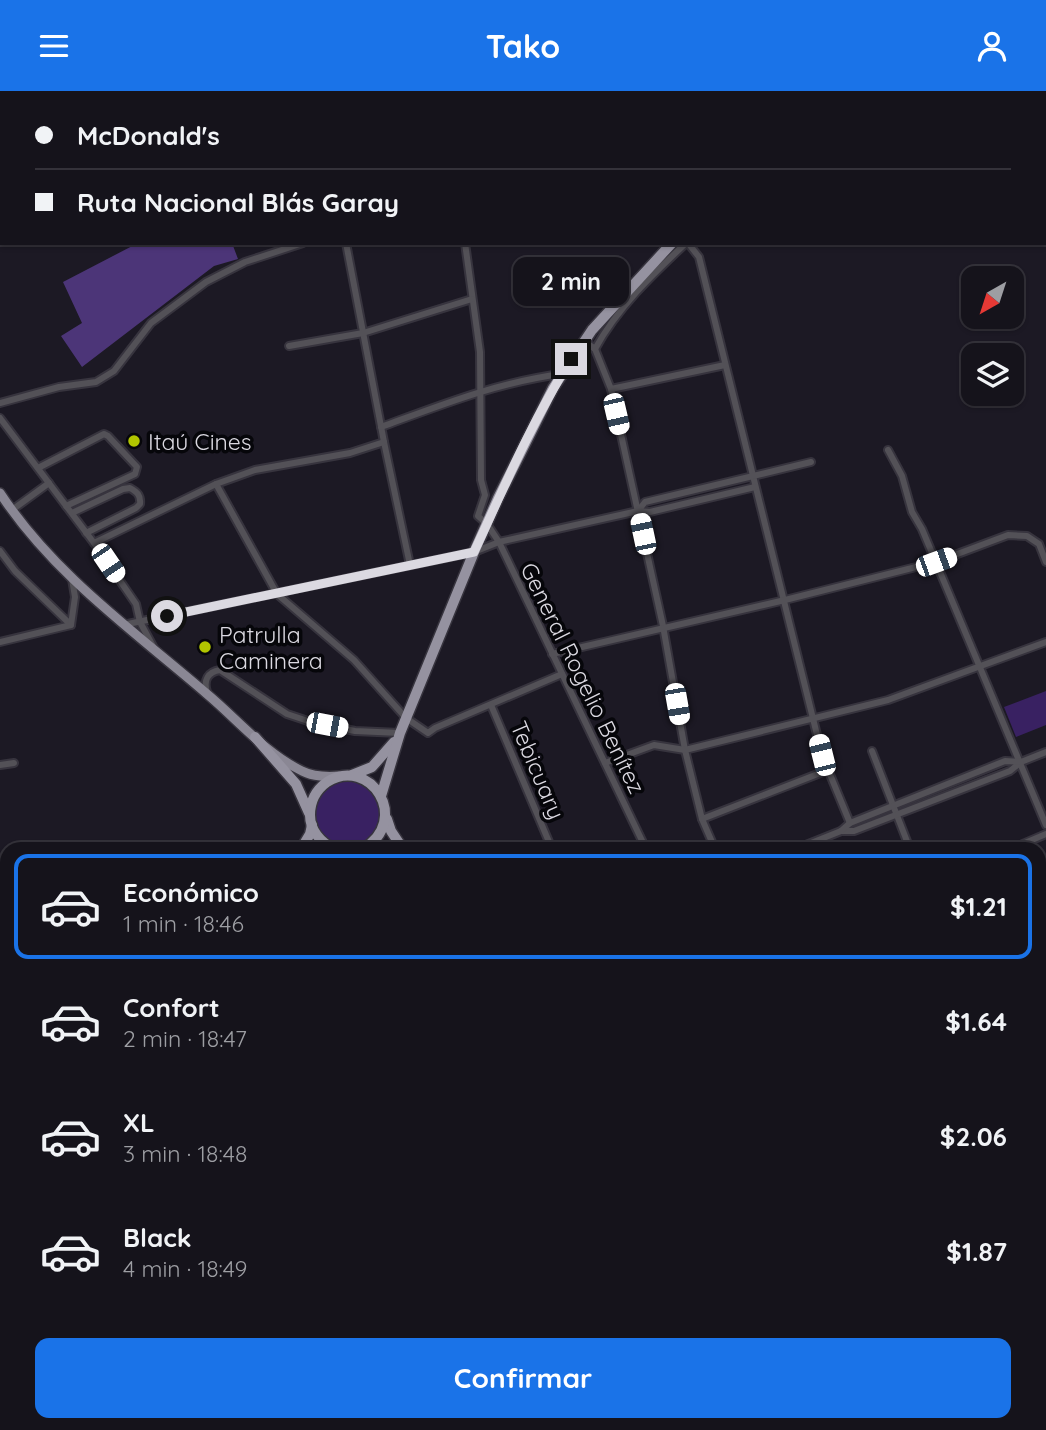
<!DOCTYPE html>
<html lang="es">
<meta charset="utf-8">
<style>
body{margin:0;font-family:Quicksand,sans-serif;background:#1e1c24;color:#f1f3f6;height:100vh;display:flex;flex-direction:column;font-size:26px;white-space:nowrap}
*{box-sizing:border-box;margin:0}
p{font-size:23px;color:#9d9ea3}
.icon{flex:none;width:38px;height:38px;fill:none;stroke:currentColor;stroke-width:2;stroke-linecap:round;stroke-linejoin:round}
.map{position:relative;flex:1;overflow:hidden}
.sheet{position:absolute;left:0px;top:751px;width:1046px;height:590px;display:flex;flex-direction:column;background:#15131b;border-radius:21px 21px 0 0;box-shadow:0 2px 5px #0004,0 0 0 2px #34323a}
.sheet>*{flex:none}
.guide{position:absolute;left:0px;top:0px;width:1046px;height:154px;box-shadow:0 2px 5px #0004,0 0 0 2px #34323a;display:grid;align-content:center;height:154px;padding:0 35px;background:#15131b}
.needle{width:46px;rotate:219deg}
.controls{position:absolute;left:961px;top:175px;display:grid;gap:14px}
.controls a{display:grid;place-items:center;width:63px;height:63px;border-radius:14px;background:#15131b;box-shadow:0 2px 5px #0004,0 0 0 2px #34323a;font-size:35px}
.end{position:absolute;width:32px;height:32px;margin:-16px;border:9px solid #dbd9e1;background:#111;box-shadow:0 0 0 4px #111}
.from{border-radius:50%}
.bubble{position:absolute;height:49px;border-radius:14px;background:#15131b;box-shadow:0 2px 5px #0004,0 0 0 2px #34323a;font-size:23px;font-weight:700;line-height:49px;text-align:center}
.car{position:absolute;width:21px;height:42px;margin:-21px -10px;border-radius:9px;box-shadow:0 0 5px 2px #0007;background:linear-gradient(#fff 24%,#345 0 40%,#fff 0 76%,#345 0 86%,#fff 0)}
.guide b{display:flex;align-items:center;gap:24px;height:66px;font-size:26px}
.guide b+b{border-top:2px solid #34323a}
.guide i{width:18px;height:18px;background:#f1f3f6}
ul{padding:12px 0 0;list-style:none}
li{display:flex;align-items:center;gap:21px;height:105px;margin:0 14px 10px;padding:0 21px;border:4px solid transparent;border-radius:14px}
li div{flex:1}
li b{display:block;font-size:26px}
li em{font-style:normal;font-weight:700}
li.current{border-color:#1a73e8}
li>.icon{width:63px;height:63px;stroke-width:1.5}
.cta{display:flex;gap:14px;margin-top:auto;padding:14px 35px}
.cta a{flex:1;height:80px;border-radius:14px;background:#1a73e8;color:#fff;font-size:28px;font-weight:700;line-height:80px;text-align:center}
header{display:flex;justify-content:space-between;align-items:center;height:91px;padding:0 35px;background:#1a73e8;color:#fff;font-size:32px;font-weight:700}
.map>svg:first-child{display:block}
.green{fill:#392162}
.forest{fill:#4c3578}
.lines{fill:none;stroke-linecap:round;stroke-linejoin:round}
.minor-casing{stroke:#37343e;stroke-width:10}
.tertiary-casing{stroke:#37343e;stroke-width:10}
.primary-casing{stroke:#37343e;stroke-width:12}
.trunk-casing{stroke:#37343e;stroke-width:13}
.minor{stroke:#535157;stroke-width:6}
.tertiary{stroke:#535157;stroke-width:7}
.primary{stroke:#8a8794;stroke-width:9}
.trunk{stroke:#9592a0;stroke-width:10}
.route{stroke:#dbd9e1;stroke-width:9}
.poi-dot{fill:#b1c500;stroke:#06060a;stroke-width:2.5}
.labels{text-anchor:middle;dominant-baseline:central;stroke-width:7;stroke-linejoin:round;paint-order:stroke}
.poi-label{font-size:23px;fill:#dbd9e1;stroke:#06060a;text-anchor:start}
.street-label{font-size:23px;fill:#dbd9e1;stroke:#06060a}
</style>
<header><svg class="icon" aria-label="menu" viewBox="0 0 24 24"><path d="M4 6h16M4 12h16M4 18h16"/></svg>Tako<svg class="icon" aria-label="person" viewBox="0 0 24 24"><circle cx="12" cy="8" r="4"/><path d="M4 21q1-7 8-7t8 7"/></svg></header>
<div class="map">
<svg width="1046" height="1339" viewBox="0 0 1046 1339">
<rect width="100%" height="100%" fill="#1c1924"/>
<g class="green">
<polygon points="1046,600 1046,634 1016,646 1004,616"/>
<circle cx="348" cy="722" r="33"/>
</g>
<polygon class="forest" points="138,152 232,152 238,168 214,175 82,276 61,245 82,232 63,191"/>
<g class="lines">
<g class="minor-casing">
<g id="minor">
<polyline points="1002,0 1004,2"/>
<polyline points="473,2 476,0"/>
<polyline points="828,2 830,0"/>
<polyline points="1045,32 1046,32"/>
<polyline points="346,152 384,351 410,474"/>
<polyline points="465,152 480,261 481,389 485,404 478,425 487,433 499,451 646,758"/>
<polyline points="688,152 699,166 822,664 850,732"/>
<polyline points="584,250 595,258 611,298 663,535 685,659 702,728 715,758"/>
<polyline points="289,255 363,242 472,208"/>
<path d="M595,258C618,216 652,184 686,152"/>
<polyline points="611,298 725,274"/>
<polyline points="0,312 59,296 96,291 114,280 151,232 206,191 245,171 303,152"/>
<polyline points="0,327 94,452 136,513 140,531 154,557"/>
<path d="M381,336C441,314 498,291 562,283"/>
<polyline points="888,359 902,385 912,421 922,438 1046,734"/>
<polyline points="38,377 104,343 108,345 137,376 135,383 66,415"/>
<polyline points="216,393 277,503 354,569 406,627 428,642 435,637 562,583"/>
<polyline points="12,419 49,392"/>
<polyline points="638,420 645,411 811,371"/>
<path d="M72,422L123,398L130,397C137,401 141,404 140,413L136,417L86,442"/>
<polyline points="94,452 216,393 255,379 350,362 384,351"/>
<polyline points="0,460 15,480 71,534"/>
<polyline points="123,534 474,461 499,451 638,420 650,421 755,396"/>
<polyline points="0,551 71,534 75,506 72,488"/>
<polyline points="552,563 785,509 936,471 1008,444 1027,445 1039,453 1046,471"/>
<path d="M207,601C203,589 208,581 220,579L287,623L311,631L355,640L400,642"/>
<polyline points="491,614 552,758"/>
<polyline points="872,660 910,758"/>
<polyline points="605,672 654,654 685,659 888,609 1046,551"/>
<polyline points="0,674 14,672"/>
<polyline points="702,728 828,679"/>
<polyline points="841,740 854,740 1010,680 1021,671 1046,661"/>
<polyline points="796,758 841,740 850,732 1005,670 1021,671"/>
<polyline points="1011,758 1046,743"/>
<polyline points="0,790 7,789"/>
<polyline points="0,801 7,799"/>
<polyline points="1040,826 1046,823"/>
<polyline points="0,879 7,914"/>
<polyline points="0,919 7,917"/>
<polyline points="1040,944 1046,942"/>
<polyline points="0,1026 7,1040"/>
<polyline points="1040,1028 1046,1025"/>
<polyline points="0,1051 7,1050"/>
<polyline points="1040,1103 1046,1122"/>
<polyline points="0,1175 7,1174"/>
<polyline points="1040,1323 1046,1321"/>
<polyline points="452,1334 453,1339"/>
<polyline points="575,1334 576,1339"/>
<polyline points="695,1334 696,1339"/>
<polyline points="821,1334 822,1339"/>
<polyline points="313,1339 340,1334"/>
<polyline points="959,1339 986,1334"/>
</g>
</g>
<g class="tertiary-casing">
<polyline id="tertiary" points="327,1334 329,1339"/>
</g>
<g class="primary-casing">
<g id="primary">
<path d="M0,402C54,484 134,540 207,603C237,628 266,663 302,680C314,686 326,686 339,685"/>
<polyline points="1040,1307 1046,1312"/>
</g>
</g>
<g class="trunk-casing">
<g id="trunk">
<polyline points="818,2 820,0"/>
<polyline points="255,646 296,693 309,722"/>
<polyline points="352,684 372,676 394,651"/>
<polyline points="381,705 400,642 474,461 498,407 553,297 592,239 672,152"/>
<polyline points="387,728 391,740 403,758"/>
<polyline points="301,758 310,743 312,734"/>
<path d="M334,758C320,751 310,739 310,724C310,711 316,699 327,691C370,664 412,729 363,758"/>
<polyline points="0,931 7,927"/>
<polyline points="0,941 7,937"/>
</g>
</g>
<use href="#minor" class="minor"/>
<use href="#tertiary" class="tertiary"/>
<use href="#primary" class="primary"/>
<use href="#trunk" class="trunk"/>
</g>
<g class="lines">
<path class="route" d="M167,525L474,461C504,396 533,329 571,268"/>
</g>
<g class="poi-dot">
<circle cx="134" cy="350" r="7"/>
<circle cx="205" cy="556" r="7"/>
</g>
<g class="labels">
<g class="poi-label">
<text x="148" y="350">Itaú Cines</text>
<text x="219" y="543">Patrulla<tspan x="219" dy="26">Caminera</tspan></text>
</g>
<g class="street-label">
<text transform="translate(583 587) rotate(64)">General Rogelio Benítez</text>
<text transform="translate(538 679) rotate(67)">Tebicuary</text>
</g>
</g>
</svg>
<div class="controls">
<a><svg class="needle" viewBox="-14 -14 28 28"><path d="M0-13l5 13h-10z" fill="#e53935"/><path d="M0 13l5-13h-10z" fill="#9d9ea3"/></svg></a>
<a><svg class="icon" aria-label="layers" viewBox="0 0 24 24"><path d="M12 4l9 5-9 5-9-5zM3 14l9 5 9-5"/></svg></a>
</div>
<i class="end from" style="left:167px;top:525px"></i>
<i class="end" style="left:571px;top:268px"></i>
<div class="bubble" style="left:513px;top:166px;width:116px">2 min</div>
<i class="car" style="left:616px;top:323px;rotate:167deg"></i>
<i class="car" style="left:643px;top:443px;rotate:348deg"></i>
<i class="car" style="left:936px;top:471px;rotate:70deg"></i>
<i class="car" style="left:108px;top:472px;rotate:146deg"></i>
<i class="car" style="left:677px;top:613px;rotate:170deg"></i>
<i class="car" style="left:327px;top:634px;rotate:101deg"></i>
<i class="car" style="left:822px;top:664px;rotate:346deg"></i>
<div class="guide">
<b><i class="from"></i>McDonald's</b>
<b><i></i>Ruta Nacional Blás Garay</b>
</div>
<section class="sheet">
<ul>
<li class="current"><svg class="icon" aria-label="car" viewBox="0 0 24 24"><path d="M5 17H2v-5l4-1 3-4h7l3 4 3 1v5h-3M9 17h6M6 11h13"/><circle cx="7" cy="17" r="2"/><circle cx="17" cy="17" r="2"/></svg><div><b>Económico</b><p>1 min · 18:46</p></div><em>$1.21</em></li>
<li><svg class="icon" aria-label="car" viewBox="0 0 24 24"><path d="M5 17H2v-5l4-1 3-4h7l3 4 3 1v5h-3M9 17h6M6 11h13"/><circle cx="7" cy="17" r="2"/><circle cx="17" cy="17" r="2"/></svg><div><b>Confort</b><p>2 min · 18:47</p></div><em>$1.64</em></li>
<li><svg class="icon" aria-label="car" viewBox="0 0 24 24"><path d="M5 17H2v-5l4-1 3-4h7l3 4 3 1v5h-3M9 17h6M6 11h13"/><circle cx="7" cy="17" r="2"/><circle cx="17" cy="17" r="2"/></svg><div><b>XL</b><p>3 min · 18:48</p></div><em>$2.06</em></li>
<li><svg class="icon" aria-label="car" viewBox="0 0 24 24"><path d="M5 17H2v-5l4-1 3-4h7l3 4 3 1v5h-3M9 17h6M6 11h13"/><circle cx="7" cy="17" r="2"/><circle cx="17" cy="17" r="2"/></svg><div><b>Black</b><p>4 min · 18:49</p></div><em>$1.87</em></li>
</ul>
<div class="cta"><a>Confirmar</a></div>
</section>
</div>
